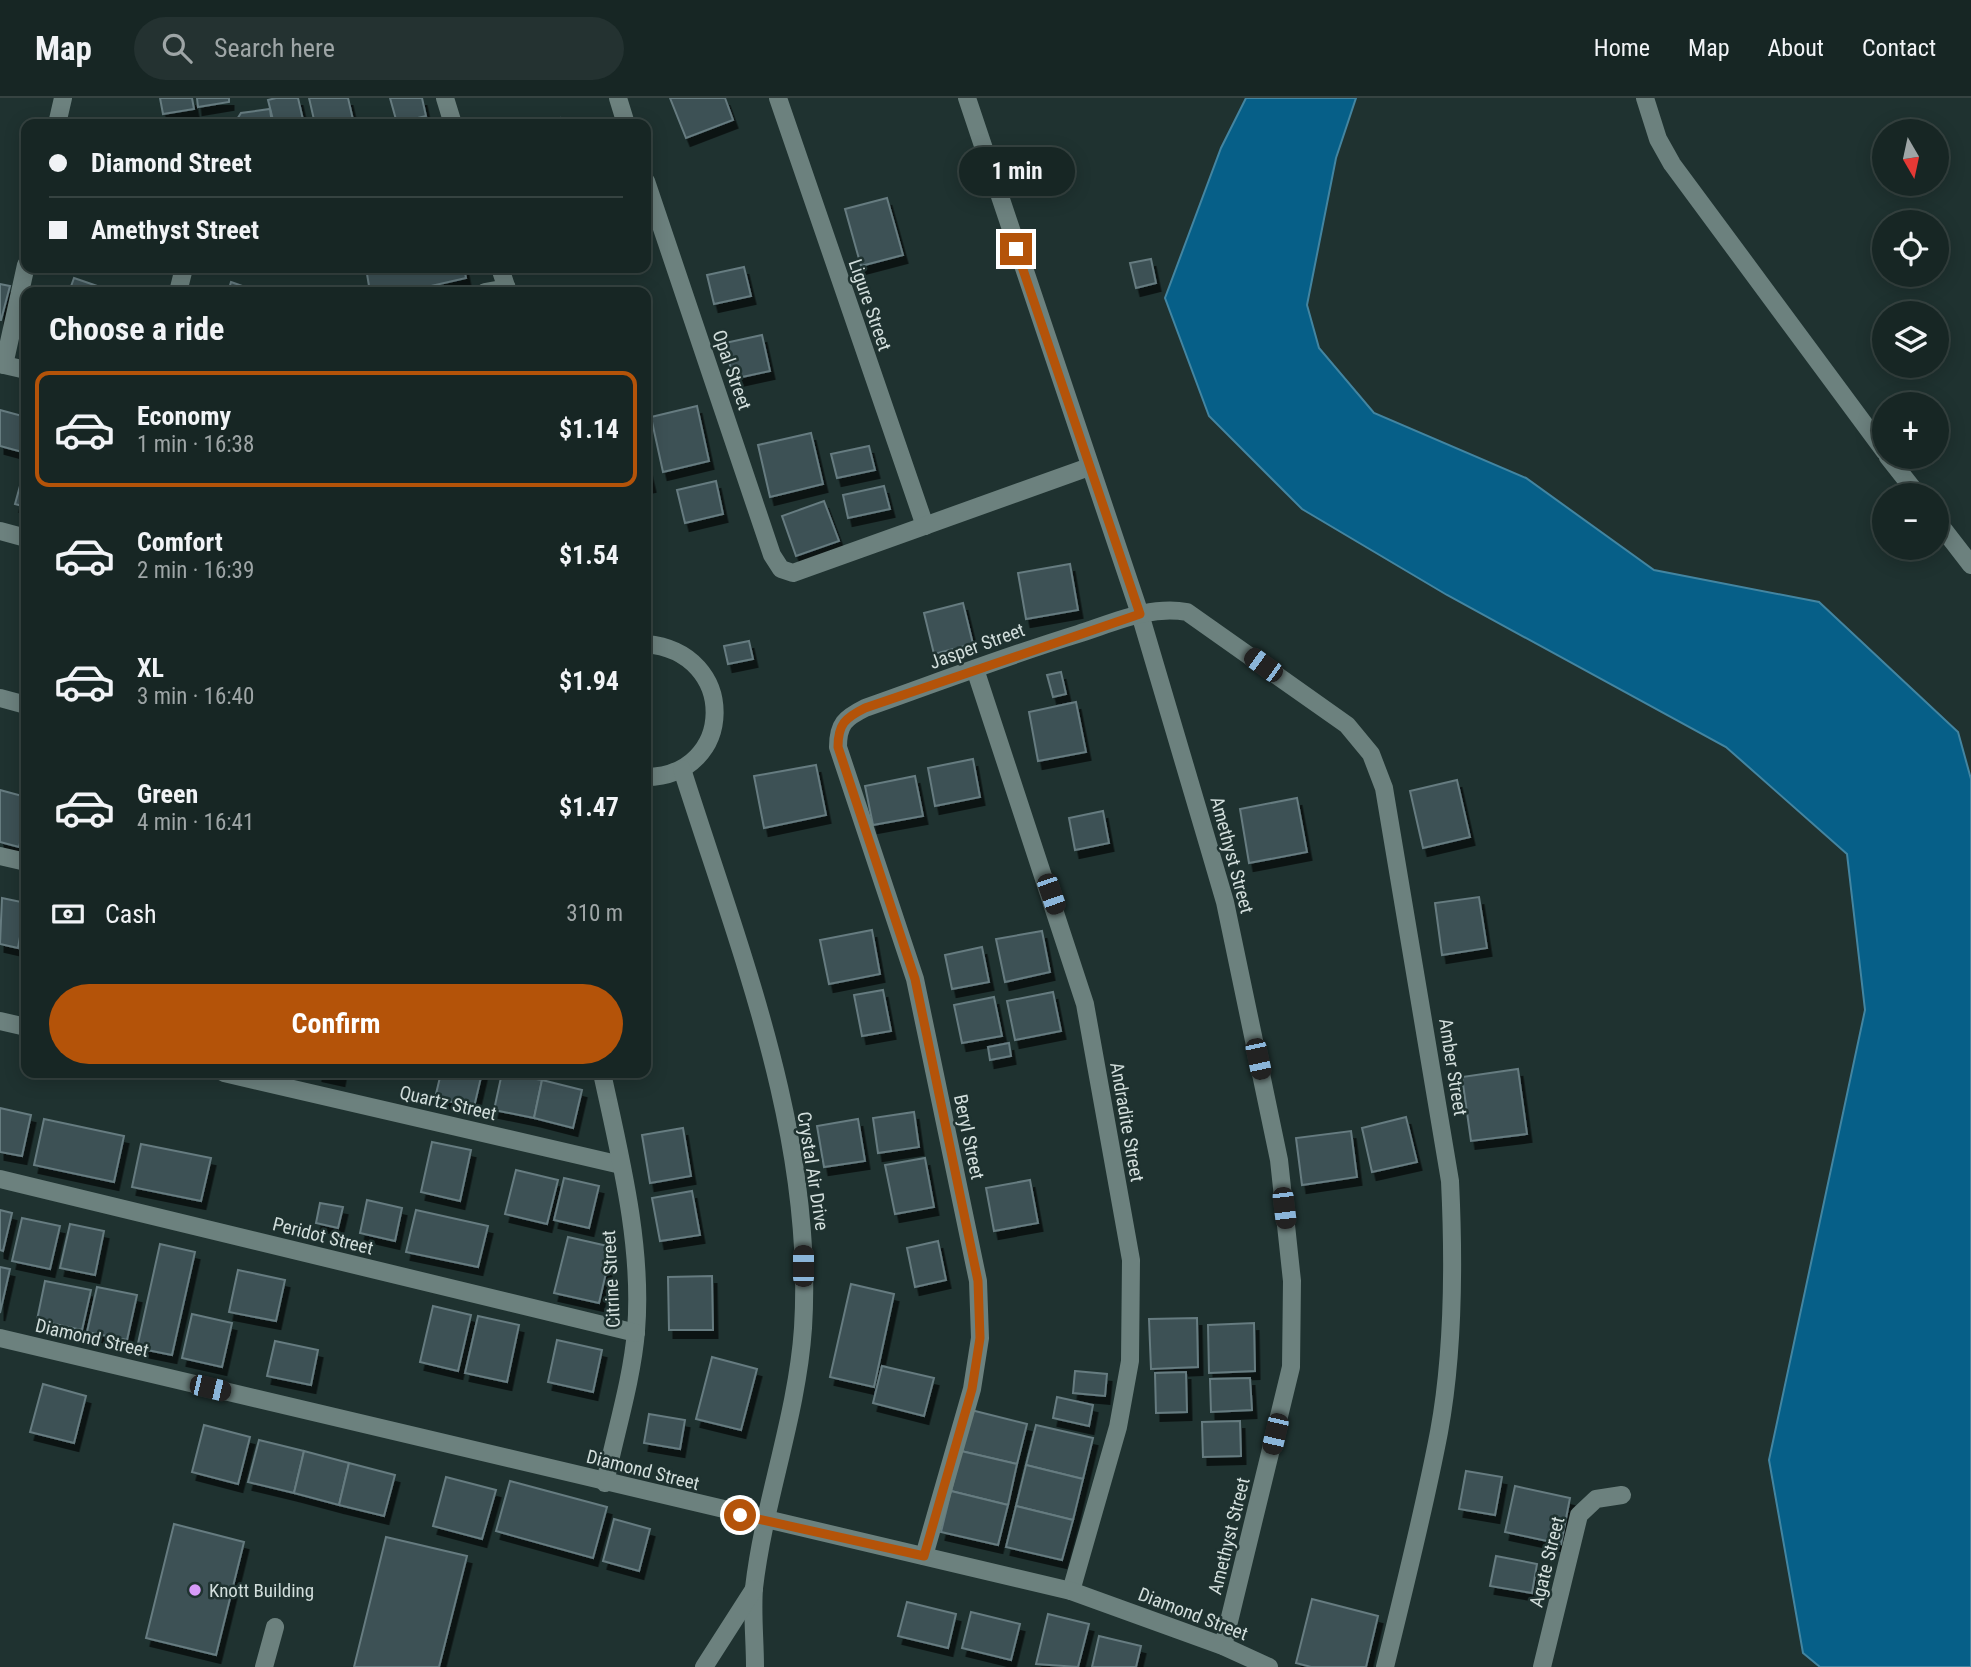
<!DOCTYPE html>
<meta charset="utf-8">
<style>
body{margin:0;font-family:"Roboto Condensed",sans-serif;background:#243231;color:#f1f3f6;height:100vh;display:flex;flex-direction:column;font-size:26px;white-space:nowrap}
*{box-sizing:border-box;margin:0}
p{font-size:23px;color:#9ea5a6}
.icon{flex:none;width:38px;height:38px;fill:none;stroke:currentColor;stroke-width:2;stroke-linecap:round;stroke-linejoin:round}
.map{position:relative;flex:1;overflow:hidden}
.side{position:absolute;left:21px;top:189px;width:630px;height:791px;display:flex;flex-direction:column;background:#172624;border-radius:14px;box-shadow:0 4px 18px #0003,0 0 0 2px #364341}
.side>*{flex:none}
.banner{position:absolute;left:21px;top:21px;width:630px;height:154px;border-radius:14px;box-shadow:0 4px 18px #0003,0 0 0 2px #364341;display:grid;align-content:center;height:154px;padding:0 28px;background:#172624}
.needle{width:46px;rotate:171deg}
.tools{position:absolute;left:1872px;top:21px;display:grid;gap:14px}
.tools a{display:grid;place-items:center;width:77px;height:77px;border-radius:50%;background:#172624;box-shadow:0 4px 18px #0003,0 0 0 2px #364341;font-size:35px}
.end{position:absolute;width:32px;height:32px;margin:-16px;border:9px solid #b45309;background:#fff;box-shadow:0 0 0 4px #fff}
.from{border-radius:50%}
.bubble{position:absolute;height:49px;border-radius:24px;background:#172624;box-shadow:0 4px 18px #0003,0 0 0 2px #364341;font-size:23px;font-weight:700;line-height:49px;text-align:center}
.car{position:absolute;width:21px;height:42px;margin:-21px -10px;border-radius:9px;box-shadow:0 0 5px 2px #0007;background:linear-gradient(#222 24%,#8ab4d8 0 40%,#222 0 76%,#8ab4d8 0 86%,#222 0)}
.banner b{display:flex;align-items:center;gap:24px;height:66px;font-size:26px}
.banner b+b{border-top:2px solid #364341}
.banner i{width:18px;height:18px;background:#f1f3f6}
ul{padding:0;list-style:none}
li{display:flex;align-items:center;gap:21px;height:116px;margin:0 14px 10px;padding:0 14px;border:4px solid transparent;border-radius:14px}
li div{flex:1}
li b{display:block;font-size:26px}
li em{font-style:normal;font-weight:700}
li.selected{border-color:#b45309}
li>.icon{width:63px;height:63px;stroke-width:1.5}
h2{padding:0 28px;font-size:32px;line-height:84px}
.pay{display:flex;align-items:center;gap:18px;height:77px;padding:0 28px;font-size:26px}
.pay p{margin-inline-start:auto}
.action{display:flex;gap:14px;margin-top:auto;padding:14px 28px}
.action a{flex:1;height:80px;border-radius:42px;background:#b45309;color:#fff;font-size:28px;font-weight:700;line-height:80px;text-align:center}
header{display:flex;align-items:center;gap:42px;box-sizing:border-box;height:98px;padding:0 35px;background:#172624;border-bottom:2px solid #364341}
header strong{font-size:33px}
nav{display:flex;gap:38px;margin-inline-start:auto;font-size:24px}
.search{width:490px;height:63px;background:#243231;display:flex;align-items:center;gap:18px;box-sizing:border-box;padding:0 24px;border-radius:38px;color:#9ea5a6;font-size:26px}
.map>svg:first-child{display:block}
.water{fill:#065f88;stroke:#4385a1;stroke-width:2}
.building{fill:#3d5155;stroke:#667b80;stroke-width:2;filter:url(#shadow)}
.lines{fill:none;stroke-linecap:round;stroke-linejoin:round}
.minor{stroke:#6c817e;stroke-width:18}
.route{stroke:#b45309;stroke-width:9}
.poi-dot{fill:#d79bf9;stroke:#1f3230;stroke-width:2.5}
.labels{text-anchor:middle;dominant-baseline:central;stroke-width:5;stroke-linejoin:round;paint-order:stroke}
.street-label{font-size:19px;fill:#d2dedc;stroke:#1f3230}
.poi-label{font-size:19px;fill:#d2dedc;stroke:#1f3230;text-anchor:start}
</style>
<header>
<strong>Map</strong>
<div class="search"><svg class="icon" aria-label="search" viewBox="0 0 24 24"><circle cx="10" cy="10" r="6"/><path d="M15 15l6 6"/></svg>Search here</div>
<nav><a>Home</a><a>Map</a><a>About</a><a>Contact</a></nav>
</header>
<div class="map">
<svg width="1971" height="1569" viewBox="0 0 1971 1569">
<defs>
<filter id="shadow"><feDropShadow dx="4.5" dy="8" stdDeviation="0" flood-color="#0009"/></filter>
</defs>
<rect width="100%" height="100%" fill="#1f3230"/>
<polygon class="water" points="1246,0 1356,0 1336,60 1307,207 1319,250 1374,315 1526,380 1654,472 1819,504 1958,634 1971,681 1971,1569 1820,1569 1803,1555 1769,1362 1865,912 1847,756 1726,649 1447,497 1302,411 1209,318 1165,200 1221,50"/>
<g class="building">
<polygon points="160,0 192,0 194,11 163,16"/>
<polygon points="197,0 229,0 229,4 198,9"/>
<polygon points="276,0 298,0 304,26 274,26 268,2"/>
<polygon points="309,0 348,0 354,26 315,26"/>
<polygon points="390,0 422,0 426,18 397,25"/>
<polygon points="670,0 725,0 733,22 686,40"/>
<polygon points="270,11 272,26 234,26 241,15"/>
<polygon points="560,20 562,26 543,26"/>
<polygon points="887,100 903,157 861,168 845,111"/>
<polygon points="1151,161 1156,185 1136,190 1130,165"/>
<polygon points="744,169 751,198 714,206 707,177"/>
<polygon points="366,170 464,170 466,180 405,194 370,194"/>
<polygon points="74,180 109,192 109,194 69,194"/>
<polygon points="231,184 259,194 228,194"/>
<polygon points="0,186 10,188 1,222 0,222"/>
<polygon points="762,237 770,273 733,281 725,245"/>
<polygon points="697,308 709,363 663,374 651,319"/>
<polygon points="0,312 26,319 26,355 0,348"/>
<polygon points="811,335 823,386 770,399 758,347"/>
<polygon points="869,348 875,372 837,380 831,356"/>
<polygon points="646,365 651,386 646,387"/>
<polygon points="26,366 26,409 15,406"/>
<polygon points="716,383 723,416 685,425 677,392"/>
<polygon points="884,388 890,411 848,420 843,397"/>
<polygon points="824,403 839,443 796,458 782,418"/>
<polygon points="1070,466 1078,512 1026,521 1018,475"/>
<polygon points="963,505 973,546 934,556 924,515"/>
<polygon points="749,543 753,561 728,566 724,548"/>
<polygon points="1061,574 1066,596 1053,599 1047,577"/>
<polygon points="1076,604 1086,654 1038,663 1029,614"/>
<polygon points="973,661 980,699 935,708 928,670"/>
<polygon points="816,667 826,717 764,730 754,678"/>
<polygon points="915,678 923,718 873,727 865,688"/>
<polygon points="1457,682 1470,739 1423,750 1410,693"/>
<polygon points="0,692 26,699 26,721 19,749 0,744"/>
<polygon points="1297,700 1307,754 1249,765 1240,711"/>
<polygon points="1103,713 1109,745 1075,752 1069,720"/>
<polygon points="1479,799 1487,850 1442,857 1435,805"/>
<polygon points="2,800 26,805 18,850 0,846"/>
<polygon points="872,832 880,876 829,886 820,842"/>
<polygon points="1042,833 1050,874 1005,884 996,841"/>
<polygon points="982,849 989,884 952,891 945,857"/>
<polygon points="883,892 891,933 862,938 854,897"/>
<polygon points="1053,894 1061,933 1015,942 1007,903"/>
<polygon points="994,899 1002,938 962,945 954,907"/>
<polygon points="1009,945 1011,958 990,962 988,949"/>
<polygon points="1518,971 1527,1036 1471,1043 1462,979"/>
<polygon points="317,975 341,975 340,980"/>
<polygon points="441,975 482,975 474,1009 435,1000"/>
<polygon points="502,975 542,982 534,1020 494,1012"/>
<polygon points="542,982 582,992 573,1030 534,1020"/>
<polygon points="0,1010 31,1017 22,1058 0,1054"/>
<polygon points="914,1014 919,1049 878,1055 873,1020"/>
<polygon points="1406,1019 1417,1064 1372,1074 1362,1030"/>
<polygon points="44,1021 124,1038 114,1084 34,1067"/>
<polygon points="858,1021 865,1063 824,1069 817,1028"/>
<polygon points="683,1030 691,1078 650,1085 642,1037"/>
<polygon points="1351,1033 1357,1079 1302,1087 1296,1040"/>
<polygon points="432,1044 471,1052 460,1103 421,1094"/>
<polygon points="141,1046 211,1060 201,1103 132,1089"/>
<polygon points="925,1060 934,1109 895,1116 885,1067"/>
<polygon points="516,1072 558,1082 547,1126 505,1116"/>
<polygon points="564,1080 599,1088 589,1130 554,1122"/>
<polygon points="1030,1082 1038,1125 994,1133 986,1090"/>
<polygon points="692,1093 700,1137 660,1143 652,1100"/>
<polygon points="367,1102 402,1110 395,1143 360,1135"/>
<polygon points="320,1105 343,1109 338,1130 316,1125"/>
<polygon points="0,1112 12,1115 3,1153 0,1152"/>
<polygon points="416,1112 488,1128 478,1169 406,1154"/>
<polygon points="22,1120 60,1128 50,1171 12,1163"/>
<polygon points="70,1126 104,1133 95,1177 60,1170"/>
<polygon points="568,1139 612,1149 599,1205 554,1195"/>
<polygon points="938,1143 946,1182 915,1189 907,1150"/>
<polygon points="160,1146 195,1154 172,1257 137,1250"/>
<polygon points="0,1169 10,1171 0,1215"/>
<polygon points="238,1172 285,1182 276,1223 229,1214"/>
<polygon points="712,1178 713,1232 669,1232 668,1179"/>
<polygon points="45,1183 91,1192 82,1232 37,1222"/>
<polygon points="851,1186 894,1196 874,1289 830,1279"/>
<polygon points="97,1189 137,1197 127,1242 87,1234"/>
<polygon points="433,1208 471,1217 458,1273 420,1264"/>
<polygon points="192,1216 232,1225 222,1269 182,1260"/>
<polygon points="478,1218 519,1227 507,1284 465,1275"/>
<polygon points="1197,1220 1198,1269 1151,1271 1149,1221"/>
<polygon points="1254,1225 1255,1273 1209,1275 1208,1227"/>
<polygon points="557,1242 602,1252 593,1294 548,1284"/>
<polygon points="275,1243 318,1252 311,1287 267,1278"/>
<polygon points="712,1259 757,1271 741,1332 696,1321"/>
<polygon points="882,1268 934,1280 924,1318 873,1305"/>
<polygon points="1075,1273 1107,1276 1105,1298 1073,1295"/>
<polygon points="1186,1274 1187,1314 1156,1315 1155,1275"/>
<polygon points="1250,1280 1252,1312 1211,1314 1210,1281"/>
<polygon points="43,1286 86,1298 74,1345 30,1334"/>
<polygon points="1057,1299 1093,1307 1089,1328 1053,1320"/>
<polygon points="971,1312 1027,1326 1017,1366 961,1353"/>
<polygon points="649,1316 685,1322 680,1351 644,1345"/>
<polygon points="1240,1323 1241,1358 1203,1359 1202,1324"/>
<polygon points="204,1327 250,1339 238,1386 192,1374"/>
<polygon points="1036,1327 1093,1340 1083,1381 1026,1367"/>
<polygon points="259,1342 304,1353 294,1395 248,1384"/>
<polygon points="304,1353 349,1365 339,1407 294,1395"/>
<polygon points="961,1353 1017,1366 1008,1407 951,1393"/>
<polygon points="349,1365 395,1377 384,1418 339,1407"/>
<polygon points="1026,1367 1083,1381 1073,1422 1016,1408"/>
<polygon points="1466,1373 1502,1379 1495,1417 1459,1411"/>
<polygon points="446,1379 496,1392 482,1441 433,1428"/>
<polygon points="510,1383 607,1409 593,1460 496,1433"/>
<polygon points="1515,1388 1570,1400 1561,1446 1505,1434"/>
<polygon points="951,1393 1008,1407 998,1447 941,1434"/>
<polygon points="1016,1408 1073,1422 1062,1462 1006,1449"/>
<polygon points="614,1421 650,1431 639,1473 603,1463"/>
<polygon points="174,1426 244,1444 216,1557 146,1540"/>
<polygon points="386,1439 467,1458 439,1569 354,1569"/>
<polygon points="1496,1458 1537,1466 1532,1495 1490,1488"/>
<polygon points="1312,1501 1378,1518 1366,1569 1311,1569 1296,1565"/>
<polygon points="907,1504 956,1516 948,1550 898,1538"/>
<polygon points="971,1514 1020,1526 1011,1562 962,1550"/>
<polygon points="1048,1516 1089,1526 1078,1569 1036,1566"/>
<polygon points="1099,1538 1141,1548 1136,1569 1092,1569"/>
</g>
<g class="lines">
<g class="minor">
<polyline points="445,0 453,26"/>
<polyline points="618,0 626,26"/>
<polyline points="778,0 925,428"/>
<polyline points="967,0 1140,516 1208,746 1225,804 1279,1062 1292,1183 1291,1269 1223,1548"/>
<polyline points="1645,0 1658,41 1672,66 1885,354"/>
<polyline points="57,26 63,0"/>
<polyline points="646,83 772,457 781,471 793,475 1089,369"/>
<polyline points="500,170 508,194"/>
<polyline points="178,194 184,170"/>
<polyline points="485,194 507,190"/>
<polyline points="0,266 26,272"/>
<polyline points="4,267 26,167"/>
<polyline points="1888,359 1918,397"/>
<polyline points="1937,423 1971,467"/>
<polyline points="0,433 26,440"/>
<path d="M646,546C739,554 736,678 646,679"/>
<polyline points="975,571 1085,906 1131,1162 1130,1263 1118,1329 1071,1493"/>
<polyline points="0,600 26,607"/>
<path d="M682,671C739,851 815,1038 803,1230C797,1318 764,1403 754,1490C752,1515 755,1543 755,1569"/>
<polyline points="0,758 26,764"/>
<polyline points="0,923 26,929"/>
<polyline points="224,975 621,1067"/>
<path d="M602,975C620,1058 643,1148 636,1233C632,1282 615,1336 605,1385"/>
<polyline points="0,1081 636,1235"/>
<polyline points="0,1240 1071,1493 1223,1548 1269,1569"/>
<path d="M924,1458L972,1291L980,1240L978,1183L915,881L838,649C838,626 845,620 865,610C936,585 1006,558 1078,536C1113,525 1150,507 1187,514L1347,627L1371,656L1384,690L1450,1083C1454,1165 1454,1253 1439,1334C1424,1413 1404,1491 1385,1569"/>
<polyline points="264,1569 275,1529"/>
<polyline points="704,1569 754,1491"/>
<polyline points="1542,1569 1579,1417 1596,1401 1622,1397"/>
</g>
</g>
<g class="lines">
<path class="route" d="M740,1417L924,1458L972,1291L980,1240L978,1183L915,881L838,649C838,626 845,620 865,610L1140,516L1016,151"/>
</g>
<circle class="poi-dot" cx="195" cy="1492" r="7"/>
<g class="labels">
<g class="street-label">
<text transform="translate(870 207) rotate(71)">Ligure Street</text>
<text transform="translate(732 272) rotate(71)">Opal Street</text>
<text transform="translate(977 548) rotate(-20)">Jasper Street</text>
<text transform="translate(1232 757) rotate(75)">Amethyst Street</text>
<text transform="translate(1453 969) rotate(81)">Amber Street</text>
<text transform="translate(448 1005) rotate(13)">Quartz Street</text>
<text transform="translate(1127 1024) rotate(80)">Andradite Street</text>
<text transform="translate(969 1039) rotate(78)">Beryl Street</text>
<text transform="translate(813 1073) rotate(81)">Crystal Air Drive</text>
<text transform="translate(323 1138) rotate(14)">Peridot Street</text>
<text transform="translate(611 1181) rotate(-93)">Citrine Street</text>
<text transform="translate(92 1240) rotate(13)">Diamond Street</text>
<text transform="translate(643 1372) rotate(14)">Diamond Street</text>
<text transform="translate(1229 1438) rotate(-76)">Amethyst Street</text>
<text transform="translate(1547 1464) rotate(-76)">Agate Street</text>
<text transform="translate(1193 1516) rotate(21)">Diamond Street</text>
</g>
<g class="poi-label">
<text x="209" y="1492">Knott Building</text>
</g>
</g>
</svg>
<div class="tools">
<a><svg class="needle" viewBox="-14 -14 28 28"><path d="M0-13l5 13h-10z" fill="#e53935"/><path d="M0 13l5-13h-10z" fill="#9ea5a6"/></svg></a>
<a><svg class="icon" aria-label="locate" viewBox="0 0 24 24"><circle cx="12" cy="12" r="6"/><path d="M12 2v4M12 18v4M2 12h4M18 12h4"/></svg></a>
<a><svg class="icon" aria-label="layers" viewBox="0 0 24 24"><path d="M12 4l9 5-9 5-9-5zM3 14l9 5 9-5"/></svg></a>
<a>+</a>
<a>−</a>
</div>
<i class="end from" style="left:740px;top:1417px"></i>
<i class="end" style="left:1016px;top:151px"></i>
<div class="bubble" style="left:959px;top:49px;width:116px">1 min</div>
<i class="car" style="left:1263px;top:567px;rotate:306deg"></i>
<i class="car" style="left:1051px;top:796px;rotate:161deg"></i>
<i class="car" style="left:1258px;top:961px;rotate:168deg"></i>
<i class="car" style="left:1284px;top:1110px;rotate:173deg"></i>
<i class="car" style="left:803px;top:1168px;rotate:0deg"></i>
<i class="car" style="left:210px;top:1290px;rotate:103deg"></i>
<i class="car" style="left:1275px;top:1336px;rotate:193deg"></i>
<div class="banner">
<b><i class="from"></i>Diamond Street</b>
<b><i></i>Amethyst Street</b>
</div>
<section class="side">
<h2>Choose a ride</h2>
<ul>
<li class="selected"><svg class="icon" aria-label="car" viewBox="0 0 24 24"><path d="M5 17H2v-5l4-1 3-4h7l3 4 3 1v5h-3M9 17h6M6 11h13"/><circle cx="7" cy="17" r="2"/><circle cx="17" cy="17" r="2"/></svg><div><b>Economy</b><p>1 min · 16:38</p></div><em>$1.14</em></li>
<li><svg class="icon" aria-label="car" viewBox="0 0 24 24"><path d="M5 17H2v-5l4-1 3-4h7l3 4 3 1v5h-3M9 17h6M6 11h13"/><circle cx="7" cy="17" r="2"/><circle cx="17" cy="17" r="2"/></svg><div><b>Comfort</b><p>2 min · 16:39</p></div><em>$1.54</em></li>
<li><svg class="icon" aria-label="car" viewBox="0 0 24 24"><path d="M5 17H2v-5l4-1 3-4h7l3 4 3 1v5h-3M9 17h6M6 11h13"/><circle cx="7" cy="17" r="2"/><circle cx="17" cy="17" r="2"/></svg><div><b>XL</b><p>3 min · 16:40</p></div><em>$1.94</em></li>
<li><svg class="icon" aria-label="car" viewBox="0 0 24 24"><path d="M5 17H2v-5l4-1 3-4h7l3 4 3 1v5h-3M9 17h6M6 11h13"/><circle cx="7" cy="17" r="2"/><circle cx="17" cy="17" r="2"/></svg><div><b>Green</b><p>4 min · 16:41</p></div><em>$1.47</em></li>
</ul>
<div class="pay"><svg class="icon" aria-label="cash" viewBox="0 0 24 24"><path d="M3 7h18v10H3z"/><circle cx="12" cy="12" r="2"/></svg>Cash<p>310 m</p></div>
<div class="action"><a>Confirm</a></div>
</section>
</div>
